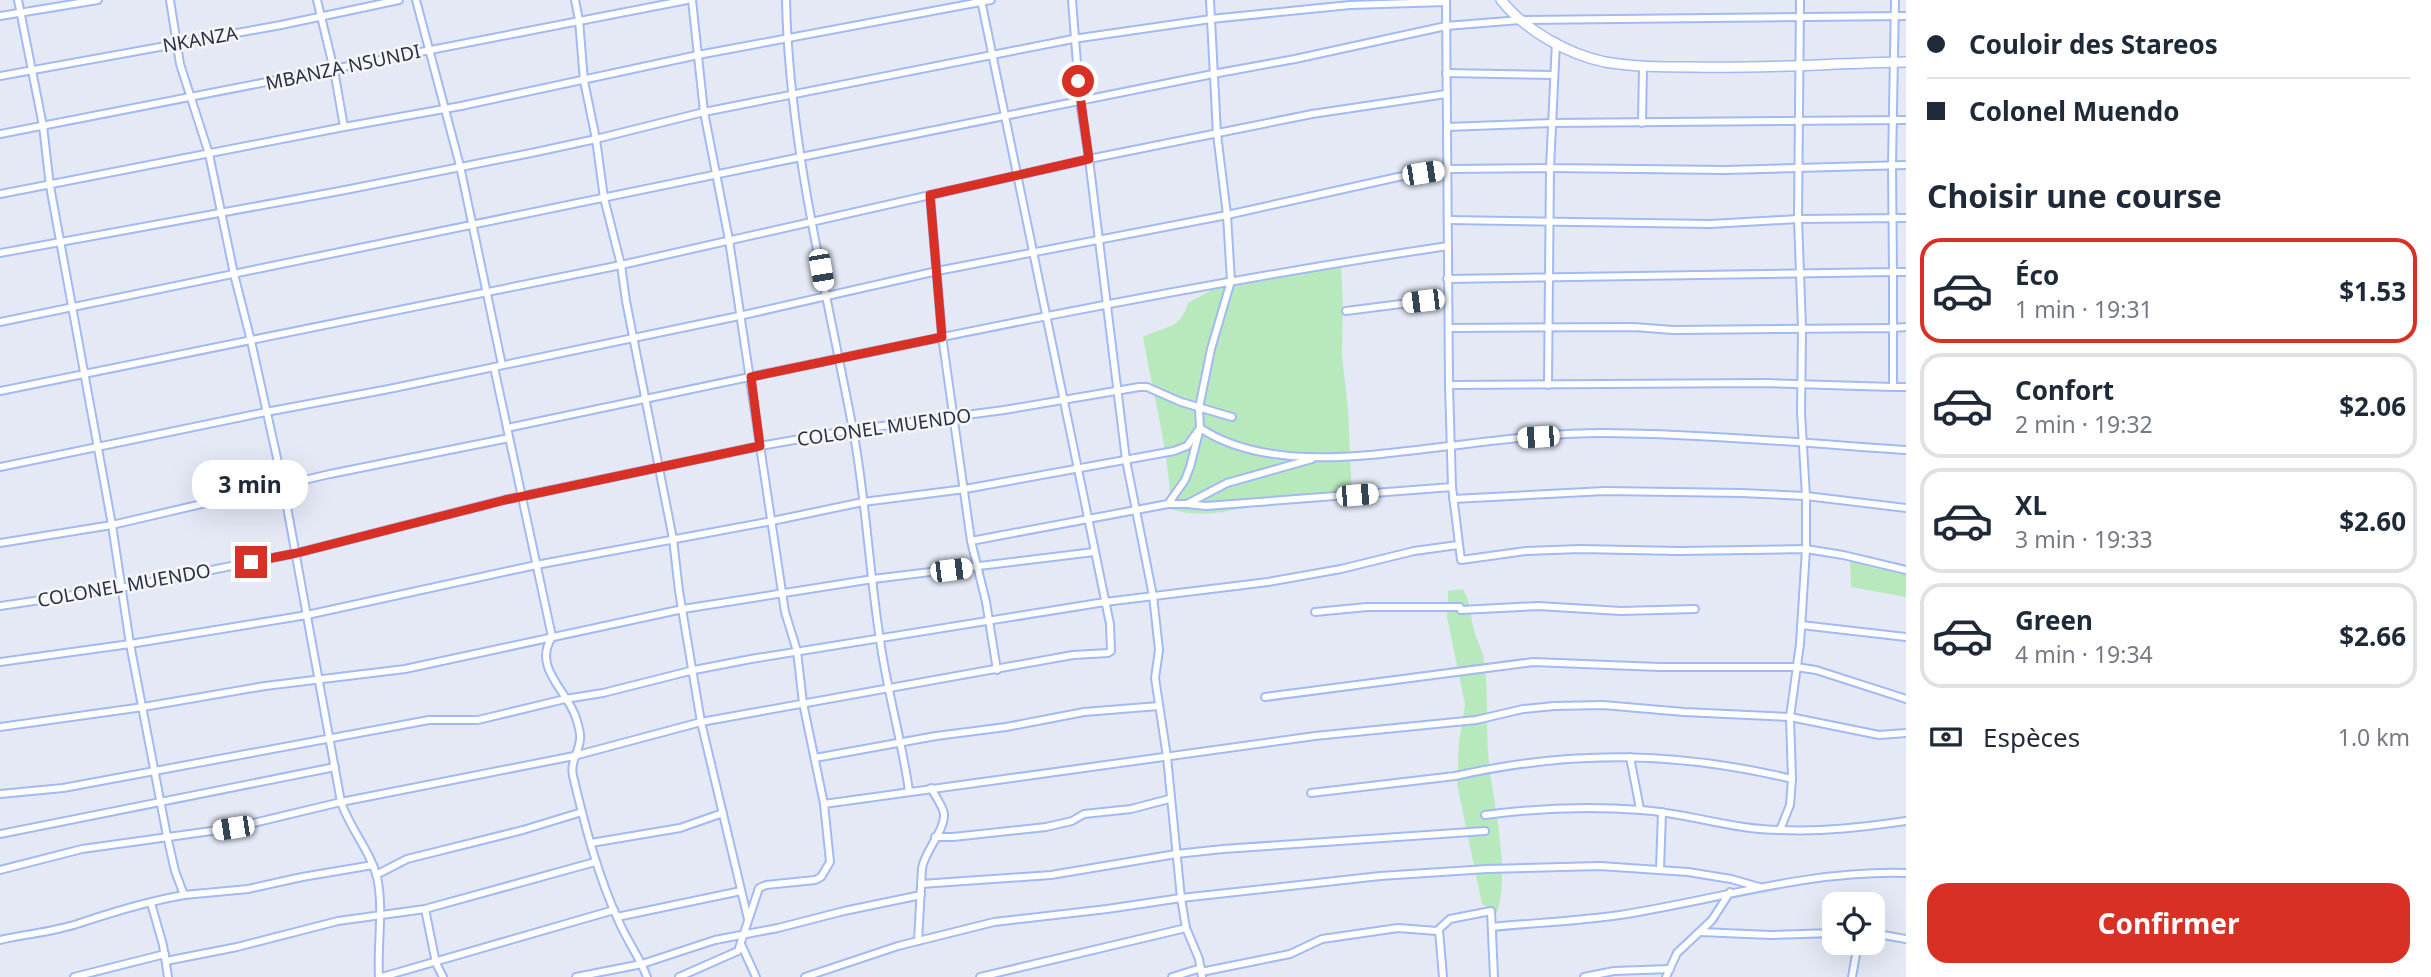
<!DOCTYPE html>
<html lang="fr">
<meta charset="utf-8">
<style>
body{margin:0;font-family:"Noto Sans",sans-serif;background:#f6f6f7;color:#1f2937;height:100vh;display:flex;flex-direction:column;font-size:26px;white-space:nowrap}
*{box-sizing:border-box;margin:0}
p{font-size:23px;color:#747a83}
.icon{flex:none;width:38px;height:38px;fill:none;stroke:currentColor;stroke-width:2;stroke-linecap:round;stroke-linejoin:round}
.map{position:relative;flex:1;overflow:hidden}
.side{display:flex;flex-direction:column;background:#fff;width:525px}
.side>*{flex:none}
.hud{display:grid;align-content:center;height:154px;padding:0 21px;background:#fff}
.fabs{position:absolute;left:1822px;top:892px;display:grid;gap:14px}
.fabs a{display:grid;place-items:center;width:63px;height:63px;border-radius:14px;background:#fff;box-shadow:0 7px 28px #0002;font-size:35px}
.end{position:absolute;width:32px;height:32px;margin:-16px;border:9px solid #d93025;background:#fff;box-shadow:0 0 0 4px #fff}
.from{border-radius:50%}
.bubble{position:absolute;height:49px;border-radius:21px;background:#fff;box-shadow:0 7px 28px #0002;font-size:23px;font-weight:700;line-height:49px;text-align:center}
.car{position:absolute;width:21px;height:42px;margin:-21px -10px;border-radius:9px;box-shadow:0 0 5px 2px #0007;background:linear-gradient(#fff 24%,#345 0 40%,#fff 0 76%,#345 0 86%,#fff 0)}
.hud b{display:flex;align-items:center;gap:24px;height:66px;font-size:26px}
.hud b+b{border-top:2px solid #e0e1e3}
.hud i{width:18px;height:18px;background:#1f2937}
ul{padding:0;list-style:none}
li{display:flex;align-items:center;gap:21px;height:105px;margin:0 14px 10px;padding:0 7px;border:4px solid #e0e1e3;border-radius:21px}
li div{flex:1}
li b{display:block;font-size:26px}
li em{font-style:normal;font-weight:700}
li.current{border-color:#d93025}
li>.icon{width:63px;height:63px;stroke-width:1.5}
h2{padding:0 21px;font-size:32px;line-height:84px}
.pay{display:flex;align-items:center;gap:18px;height:77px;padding:0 21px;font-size:26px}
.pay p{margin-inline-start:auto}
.action{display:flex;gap:14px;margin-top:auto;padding:14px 21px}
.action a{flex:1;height:80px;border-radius:21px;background:#d93025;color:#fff;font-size:28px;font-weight:700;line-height:80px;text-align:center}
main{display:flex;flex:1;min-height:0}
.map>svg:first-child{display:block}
.green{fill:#b8e9bc}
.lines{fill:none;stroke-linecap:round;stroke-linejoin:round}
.street-casing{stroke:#a2baf3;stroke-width:10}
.secondary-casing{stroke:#a2baf3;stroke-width:12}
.street{stroke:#fff;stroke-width:6}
.secondary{stroke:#fff;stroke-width:9}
.route{stroke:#d93025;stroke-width:9}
.labels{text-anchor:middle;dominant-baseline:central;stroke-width:5;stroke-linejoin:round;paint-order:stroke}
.street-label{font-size:19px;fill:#283148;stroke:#f6f6f6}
</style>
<main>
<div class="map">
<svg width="1906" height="977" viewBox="0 0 1906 977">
<rect width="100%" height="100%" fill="#e4e9f5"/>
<g class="green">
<path d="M1341,266L1343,305L1342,355L1348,409L1352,499C1323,500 1293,501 1263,505C1230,509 1204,520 1171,509C1169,451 1153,395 1143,337C1165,326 1180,330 1188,303L1212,290Z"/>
<polygon points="1850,555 1906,567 1906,597 1851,587"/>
<path d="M1463,589C1471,603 1470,615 1474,630C1476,639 1481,647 1483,655C1489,687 1486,721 1488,753C1492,801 1511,867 1497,913L1482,904L1457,784L1459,742L1465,704L1447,617L1448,591Z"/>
</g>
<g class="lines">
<g class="street-casing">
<g id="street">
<polyline points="18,0 43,126 50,186 112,525 130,644 167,836 175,871 184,895 248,889 302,877 373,865"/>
<path d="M170,0L180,64L209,154L234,274L251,341L283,485L341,802C350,829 370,850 377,877C384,909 377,944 379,977"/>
<polyline points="317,0 334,70 344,127"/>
<polyline points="416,0 460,166 502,365"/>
<polyline points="575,0 579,20 584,81 596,139 604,198 621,265 626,301 673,539 679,591 701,722 748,919"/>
<polyline points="692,0 704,112 729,240 785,612 797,651 803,703 824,804"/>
<path d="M786,0C789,145 826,288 853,430C866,499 869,570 880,640C887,691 902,741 909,791"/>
<polyline points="1072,0 1080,102 1089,159 1126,460 1153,596 1159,650 1155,678 1167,757 1181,898 1186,928 1199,959 1202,977"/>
<polyline points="1446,0 1449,385 1452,487 1461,560 1526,551 1580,549 1679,551 1806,549 1843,555 1906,570"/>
<polyline points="0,16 98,0"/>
<polyline points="1556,42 1550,168 1726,170 1906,165"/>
<polyline points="1446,73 1553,75"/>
<polyline points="0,76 281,25 399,0"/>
<polyline points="1642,123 1643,66"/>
<polyline points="1447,127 1551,123 1906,120"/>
<polyline points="0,134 687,0"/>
<polyline points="0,194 344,127 461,106 698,55 991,0"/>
<polyline points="930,195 942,336 971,541 986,602 997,670"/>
<polyline points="1448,220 1710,224 1798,219 1906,218"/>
<polyline points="0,253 340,191 536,152 596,139 704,112 1073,39 1211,19 1350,5 1446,2"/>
<polyline points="1906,272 1893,272 1893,328 1906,327"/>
<polyline points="1447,279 1893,272 1892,165 1895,0"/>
<polyline points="1346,311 1448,298"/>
<polyline points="0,322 801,157 1213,74 1295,59 1446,26 1520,20 1906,16"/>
<polyline points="1449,328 1634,327 1673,330 1893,328 1893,387 1906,387"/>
<path d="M494,367L551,632L552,637C532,668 568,691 576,718C578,724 581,733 580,739C579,753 570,761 573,776C585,826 598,877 620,924C628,942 640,958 647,977"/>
<polyline points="1449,385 1765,383 1893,387"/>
<polyline points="0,391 621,265 1089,159 1312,114 1446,94"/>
<path d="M507,428C819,363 1131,293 1448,246"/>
<polyline points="0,467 266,412 389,389 739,316 937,271 1227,215 1398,177 1449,169 1550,168 1548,385"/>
<polyline points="1453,499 1605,491 1741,493 1806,496 1906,508"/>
<polyline points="1168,504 1187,504 1227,483 1312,459"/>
<polyline points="1187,504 1206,506 1452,487"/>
<polyline points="971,541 1168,504 1185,480 1190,467 1200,428 1199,408 1211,349 1231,281 1227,215 1217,134 1210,0"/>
<polyline points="0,543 112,525 330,474 509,438"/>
<polyline points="0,606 121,588 297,553 504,500 760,446 852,430 1004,410 1139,387 1147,387 1181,402 1232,417"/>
<polyline points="1461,610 1538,606 1621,611 1695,609"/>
<polyline points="1315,612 1367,607 1460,607"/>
<polyline points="1801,625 1906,637"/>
<path d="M0,662L130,644L307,615L536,565L772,521L863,502L965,489L1174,451L1187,446L1200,428C1268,473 1372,455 1449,446C1500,440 1552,433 1603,433C1704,434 1805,443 1906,450"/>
<polyline points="1265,697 1533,662 1659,667 1796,667 1816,670 1906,699"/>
<polyline points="0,727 143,707 265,686 405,669 683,609 873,579 1094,552"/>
<polyline points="1630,757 1640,809"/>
<polyline points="815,758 936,736 1006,727 1084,712 1159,706"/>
<path d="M1311,793L1455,776C1571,750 1676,751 1792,779"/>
<polyline points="0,794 63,788 429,720 478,720 565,699 603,693 694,670 751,659 1105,602 1268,582 1341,569 1414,551 1458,545"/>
<path d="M1485,815C1536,808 1589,806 1641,810C1688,813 1733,830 1780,830L1790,805L1792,779L1790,717L1800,644L1806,549V496L1801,413L1802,328L1798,219L1800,0"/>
<path d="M1780,830C1823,832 1864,827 1906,821"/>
<polyline points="0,834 335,767"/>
<polyline points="935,837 953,837 1046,827 1072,821 1084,814 1131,809 1169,799"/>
<polyline points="591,843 680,828 723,813"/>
<polyline points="1660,869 1662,812"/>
<polyline points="0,870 82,849 233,828 341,802 574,756 701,722 1073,655 1108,653 1111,651 1110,624 981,0"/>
<polyline points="376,875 407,859 523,830 582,812"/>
<polyline points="921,884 1051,875 1176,854 1223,849 1485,831"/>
<polyline points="151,903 163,945 168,977"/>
<polyline points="425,909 436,963 443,977"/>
<polyline points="617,917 741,891"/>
<path d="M1492,927C1534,923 1578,921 1620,915C1716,900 1808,870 1906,873"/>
<polyline points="1439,930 1443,977"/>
<polyline points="1700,932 1771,935 1834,933"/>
<polyline points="1872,933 1906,939"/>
<path d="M0,940C26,934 54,932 80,923C113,912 149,901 184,895"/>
<path d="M918,941L922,868C925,851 945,830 944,814C943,806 935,796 931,788"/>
<polyline points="741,944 756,977"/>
<polyline points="166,961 237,947 338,921 425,909 595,862"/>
<polyline points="1201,972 1290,954 1322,939 1398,928 1437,931 1450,919 1491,911 1494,977"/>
<polyline points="74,977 165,954"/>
<polyline points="382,977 614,910"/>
<polyline points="576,977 642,964 715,940 778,928 844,911 921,895"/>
<polyline points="679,977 738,951 759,888 766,885 815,880 821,877 830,862 824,804 1315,736 1476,720 1523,709 1554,706 1603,705 1684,712 1790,717 1879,735 1906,733"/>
<polyline points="805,977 898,946 994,922 1107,909 1181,898 1380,876 1487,869 1600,866 1688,872 1731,879 1759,887"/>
<polyline points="980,977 1186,928"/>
<polyline points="1172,977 1201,968"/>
<polyline points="1584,977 1614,971 1670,969"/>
<polyline points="1666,977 1677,953 1712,920 1730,892"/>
<polyline points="1852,977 1858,943"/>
</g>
</g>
<g class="secondary-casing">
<path id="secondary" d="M1501,0C1525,30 1567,54 1605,62C1634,67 1663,67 1691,67C1763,69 1834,63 1906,62"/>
</g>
<use href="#street" class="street"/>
<use href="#secondary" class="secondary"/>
</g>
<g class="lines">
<polyline class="route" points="251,562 297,553 505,500 760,446 751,377 942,337 930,195 1089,159 1078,81"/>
</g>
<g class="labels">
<g class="street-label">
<text transform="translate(200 39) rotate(-10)">NKANZA</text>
<text transform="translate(343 67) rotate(-12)">MBANZA NSUNDI</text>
<text transform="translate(884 427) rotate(-8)">COLONEL MUENDO</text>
<text transform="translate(124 585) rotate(-10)">COLONEL MUENDO</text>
</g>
</g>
</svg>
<div class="fabs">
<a><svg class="icon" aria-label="locate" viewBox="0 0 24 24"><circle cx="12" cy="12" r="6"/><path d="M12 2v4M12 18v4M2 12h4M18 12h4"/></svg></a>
</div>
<i class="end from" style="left:1078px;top:81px"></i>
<i class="end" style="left:251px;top:562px"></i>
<div class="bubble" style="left:192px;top:460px;width:116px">3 min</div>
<i class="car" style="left:1423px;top:173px;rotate:81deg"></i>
<i class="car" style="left:821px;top:270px;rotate:170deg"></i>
<i class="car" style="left:1423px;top:301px;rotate:263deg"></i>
<i class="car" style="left:1538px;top:437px;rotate:266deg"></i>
<i class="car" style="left:1357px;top:495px;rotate:85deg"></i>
<i class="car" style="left:951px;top:570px;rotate:83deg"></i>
<i class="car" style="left:233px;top:828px;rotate:261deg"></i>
</div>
<section class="side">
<div class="hud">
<b><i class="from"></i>Couloir des Stareos</b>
<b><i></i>Colonel Muendo</b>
</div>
<h2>Choisir une course</h2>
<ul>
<li class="current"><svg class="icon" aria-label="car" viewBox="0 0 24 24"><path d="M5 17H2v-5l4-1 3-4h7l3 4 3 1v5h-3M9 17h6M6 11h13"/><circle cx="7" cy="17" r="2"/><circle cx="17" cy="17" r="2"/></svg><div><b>Éco</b><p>1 min · 19:31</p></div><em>$1.53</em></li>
<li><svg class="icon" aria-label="car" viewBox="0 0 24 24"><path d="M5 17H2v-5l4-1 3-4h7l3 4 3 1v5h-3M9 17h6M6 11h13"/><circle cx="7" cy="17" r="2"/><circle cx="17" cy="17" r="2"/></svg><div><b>Confort</b><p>2 min · 19:32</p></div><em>$2.06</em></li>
<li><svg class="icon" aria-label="car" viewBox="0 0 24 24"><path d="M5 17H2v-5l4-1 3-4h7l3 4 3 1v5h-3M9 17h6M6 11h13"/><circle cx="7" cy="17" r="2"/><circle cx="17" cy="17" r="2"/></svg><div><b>XL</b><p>3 min · 19:33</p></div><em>$2.60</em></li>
<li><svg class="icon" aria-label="car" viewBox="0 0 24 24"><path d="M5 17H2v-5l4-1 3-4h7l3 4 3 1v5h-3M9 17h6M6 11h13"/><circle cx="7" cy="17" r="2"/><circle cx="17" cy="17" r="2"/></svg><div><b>Green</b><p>4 min · 19:34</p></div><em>$2.66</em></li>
</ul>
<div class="pay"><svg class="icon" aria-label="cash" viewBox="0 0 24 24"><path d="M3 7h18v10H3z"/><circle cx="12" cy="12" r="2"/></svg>Espèces<p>1.0 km</p></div>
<div class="action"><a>Confirmer</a></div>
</section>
</main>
